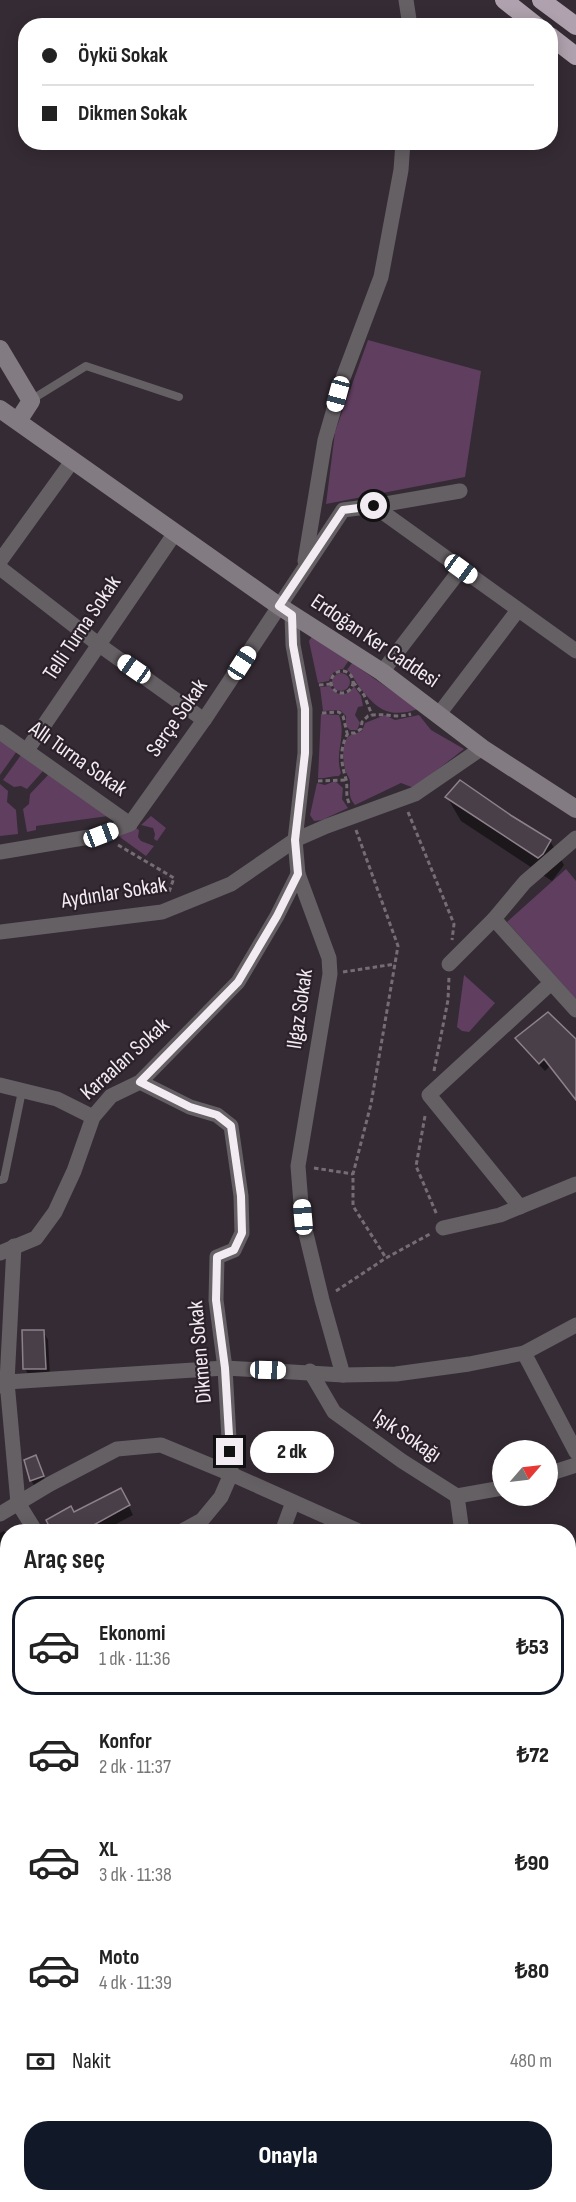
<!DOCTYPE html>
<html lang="tr">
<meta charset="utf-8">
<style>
body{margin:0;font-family:"Sofia Sans Condensed",sans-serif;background:#f2f2f2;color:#222;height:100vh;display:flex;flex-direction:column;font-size:22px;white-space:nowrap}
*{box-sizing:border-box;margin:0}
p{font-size:20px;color:#767676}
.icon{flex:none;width:33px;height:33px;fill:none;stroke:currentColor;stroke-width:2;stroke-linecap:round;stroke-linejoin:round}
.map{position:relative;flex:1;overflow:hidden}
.details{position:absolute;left:0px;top:1524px;width:576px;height:678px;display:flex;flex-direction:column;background:#fff;border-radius:24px 24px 0 0;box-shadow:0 3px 15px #0003}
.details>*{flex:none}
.top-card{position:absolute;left:18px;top:18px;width:540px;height:132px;border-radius:24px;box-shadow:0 3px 15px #0003;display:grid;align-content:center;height:132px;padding:0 24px;background:#fff}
.needle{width:39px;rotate:62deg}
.buttons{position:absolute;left:492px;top:1440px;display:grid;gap:12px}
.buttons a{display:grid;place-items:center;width:66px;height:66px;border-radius:50%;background:#fff;box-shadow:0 3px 15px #0003;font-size:30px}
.end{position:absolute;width:27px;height:27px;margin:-14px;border:8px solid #f2ebf1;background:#111;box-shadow:0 0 0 3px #111}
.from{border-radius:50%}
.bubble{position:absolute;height:42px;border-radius:21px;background:#fff;box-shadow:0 3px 15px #0003;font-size:20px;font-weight:800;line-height:42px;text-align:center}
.car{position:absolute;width:18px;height:36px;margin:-18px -9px;border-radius:8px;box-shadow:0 0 4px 2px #0007;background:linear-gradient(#fff 24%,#345 0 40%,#fff 0 76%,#345 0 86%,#fff 0)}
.top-card b{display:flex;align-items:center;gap:21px;height:57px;font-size:22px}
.top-card b+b{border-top:2px solid #e0e0e0}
.top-card i{width:15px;height:15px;background:#222}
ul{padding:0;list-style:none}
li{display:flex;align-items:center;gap:18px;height:99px;margin:0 12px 9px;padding:0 12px;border:3px solid transparent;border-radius:24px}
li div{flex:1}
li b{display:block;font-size:22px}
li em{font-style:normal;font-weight:800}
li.selected{border-color:#111827}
li>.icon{width:54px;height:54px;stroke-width:1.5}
h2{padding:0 24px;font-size:27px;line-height:72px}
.pay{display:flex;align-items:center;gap:15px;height:66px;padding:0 24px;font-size:22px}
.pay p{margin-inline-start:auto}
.primary-button{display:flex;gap:12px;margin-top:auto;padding:12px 24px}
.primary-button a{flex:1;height:69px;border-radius:24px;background:#111827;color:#fff;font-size:24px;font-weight:800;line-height:69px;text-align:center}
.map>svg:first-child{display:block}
.green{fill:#5f3e5f}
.shadow{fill:#0007}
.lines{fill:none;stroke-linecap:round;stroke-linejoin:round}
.stream{stroke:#270627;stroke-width:4.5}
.building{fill:#493f49;stroke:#8d818c;stroke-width:1.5}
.path{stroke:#756c74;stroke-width:3;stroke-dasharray:4.5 3;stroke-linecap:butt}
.lane{stroke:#656064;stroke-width:8}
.street{stroke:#656064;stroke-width:15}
.secondary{stroke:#837b82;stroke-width:18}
.highway{stroke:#afa2ae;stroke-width:18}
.route{stroke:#f2ebf1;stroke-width:8}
.labels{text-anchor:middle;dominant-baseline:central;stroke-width:4.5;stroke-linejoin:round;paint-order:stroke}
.street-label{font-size:22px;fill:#f2ebf1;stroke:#2b212a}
</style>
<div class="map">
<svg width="576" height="2202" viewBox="0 0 576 2202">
<rect width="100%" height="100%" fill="#352b34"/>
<g class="green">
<polygon points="368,340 481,371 465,477 326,504 335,432"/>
<path d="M313,635L349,660L343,669C335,670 331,673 329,681L318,683L309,641Z"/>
<path d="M352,663L418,709C388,719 376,709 358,685C354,679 352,674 347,670Z"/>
<circle cx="341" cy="682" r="9"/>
<path d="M330,686C336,697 348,697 354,686L361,696L363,706L358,707L355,715L360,723L357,730H350L346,726V716L340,710L323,711L320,687Z"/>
<path d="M321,714L339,715C347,738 334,751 341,773L339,776C331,776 326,779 318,778Z"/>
<path d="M385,715L395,720L419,715L431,730L464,749L414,788L401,783L355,805C348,797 350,792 350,782C350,778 346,774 345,769C343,761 341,742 349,736C352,734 358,733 362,731L365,723Z"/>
<polygon points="0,739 17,751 0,775"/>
<polygon points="21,755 43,771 27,789 21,786 14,787 3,780"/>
<polygon points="49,774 108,816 36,826 36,830 27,832 23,809 29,804 30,794"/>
<polygon points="335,781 343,788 342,799 348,808 322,820 314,821 310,815 317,783 325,785"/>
<polygon points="0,784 8,791 7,802 16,810 18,834 0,836"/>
<polygon points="151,816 166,828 157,841 154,839 155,834 153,828 141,825"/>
<polygon points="136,828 139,830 138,837 141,841 154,846 146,856 117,835"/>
<polygon points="566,869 576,881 576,999 507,922"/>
<polygon points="464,975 495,1003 469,1032 462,1031 457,1027"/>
</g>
<g class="shadow">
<polygon points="447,797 511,818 550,841 564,865 552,881 461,821"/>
<polygon points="517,1038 576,1051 576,1100 550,1066 545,1071 522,1047"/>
<polygon points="43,1331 48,1340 50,1377 30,1377 25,1369"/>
<polygon points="36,1457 47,1485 36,1489 31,1480"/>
<polygon points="125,1498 133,1515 101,1532 53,1532 74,1514"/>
<polygon points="4,1531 8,1535 8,1581 0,1569 0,1533"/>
<polygon points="568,1583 574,1589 576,1588 576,1609 568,1611"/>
<polygon points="8,1596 8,1628 0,1615 0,1600"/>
<polygon points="568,1683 574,1692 576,1708 576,1864 568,1870 568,1754 575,1752 568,1740"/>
<polygon points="2,1781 8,1791 8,1819 6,1816 2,1819 0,1815"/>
<polygon points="576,2125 576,2145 568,2132 568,2129"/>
<polygon points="576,2150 576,2186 568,2191 568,2154"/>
<polygon points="576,2193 576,2202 565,2202 561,2194 565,2194 563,2197"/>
<polygon points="274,2194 288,2194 297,2202 272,2202 270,2199"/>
<polygon points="347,2194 474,2194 456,2202 346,2202 343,2196"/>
<polygon points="542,2194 557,2194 551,2197 543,2197"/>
</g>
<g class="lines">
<g class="stream">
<polyline points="568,1939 576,1935"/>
<polyline points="211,2202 213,2194"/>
</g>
</g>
<g class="building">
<polygon points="460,780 512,816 551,840 543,854 538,858 445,797"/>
<polygon points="548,1012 576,1039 576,1100 544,1059 539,1064 515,1038"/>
<polygon points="22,1330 44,1330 46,1369 23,1369"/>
<polygon points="36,1455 44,1476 30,1481 24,1460"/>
<polygon points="121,1488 130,1505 81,1532 52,1532 46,1520 71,1506 74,1512"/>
</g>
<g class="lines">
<g class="path">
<circle cx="342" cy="682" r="11"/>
<polyline points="353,682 364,695 372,715"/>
<polyline points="319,685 331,684"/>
<polyline points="322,713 339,712 343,716 347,733"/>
<polyline points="318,781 345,780"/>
<path d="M349,803C345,794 348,787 346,779C341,763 339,749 348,733H355L361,729L362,722L368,716C384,712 396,719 411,714"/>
<polyline points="408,812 454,924 452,940"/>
<polyline points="356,830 398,946 371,1104 353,1174 353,1206 386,1258"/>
<polyline points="118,845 174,878 169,892"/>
<polyline points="343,972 395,964"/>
<polyline points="434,1071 448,1000 449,977"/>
<polyline points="425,1116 416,1166 437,1215"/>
<polyline points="314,1168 353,1174"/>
<polyline points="336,1291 386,1258 430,1234"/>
</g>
<g class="lane">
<polyline points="31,400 86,366 179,397"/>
<polyline points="0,1180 4,1179 22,1091"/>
</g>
<g class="street">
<polyline points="406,0 410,26"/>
<polyline points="374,506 460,491"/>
<polyline points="0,561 73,460"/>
<polyline points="305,561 325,440 343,378 381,277 401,170 403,142"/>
<polyline points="0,568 98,644 204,720"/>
<polyline points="292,615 293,645 305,709 305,753 295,840 298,874 329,958 330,974 298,1166 302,1217 322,1300 343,1375"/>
<polyline points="382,672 461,569"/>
<polyline points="439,714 518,610"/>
<polyline points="0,732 130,824"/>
<polyline points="27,750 175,533"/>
<polyline points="130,824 204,720 343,510 374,506 576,651"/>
<polyline points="0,852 101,835 130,824"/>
<polyline points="494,919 576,1010"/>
<polyline points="0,932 162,912 231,884 295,840 327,826 415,794 482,748"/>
<polyline points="449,964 494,919 525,882 576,838"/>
<polyline points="140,1082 190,1107 217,1115 231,1126 241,1196 242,1233 234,1250 217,1257 216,1300 225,1368 231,1474 221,1497 202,1520 180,1532"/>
<polyline points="0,1085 57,1099 93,1117"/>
<polyline points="520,1207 429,1095 551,983"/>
<polyline points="443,1228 500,1215 576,1184"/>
<polyline points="14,1246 7,1382 18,1503 36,1532"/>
<polyline points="0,1253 36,1238 55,1212 74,1171 93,1117 111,1096 140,1082 238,982 277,916 298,874"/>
<polyline points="524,1353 576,1452"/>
<polyline points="310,1371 334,1412 402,1461 457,1496 502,1488"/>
<polyline points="0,1386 7,1382 225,1368 343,1375 396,1374 469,1364 524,1353 576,1325"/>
<polyline points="548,1474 576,1465"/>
<polyline points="457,1496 462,1532"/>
<polyline points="0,1514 50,1484 117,1449 161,1445 231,1474 361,1532"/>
<polyline points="282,1532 293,1502"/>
<polyline points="568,1572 576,1571"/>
<polyline points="0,1635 8,1631"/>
<polyline points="568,1672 576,1671"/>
<polyline points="0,1759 8,1755"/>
<polyline points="0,1838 8,1851"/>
<polyline points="0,1882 8,1878"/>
<polyline points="568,1894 576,1888"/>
<polyline points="568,1960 576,1955"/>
<polyline points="0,2003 8,1998"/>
<polyline points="568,2032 576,2017"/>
<polyline points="568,2065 576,2072"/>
<polyline points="0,2121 8,2117"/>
<polyline points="568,2185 576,2182"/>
<polyline points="234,2194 243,2202"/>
<polyline points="151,2202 156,2194"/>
<polyline points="223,2202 225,2194"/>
<polyline points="508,2202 539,2194"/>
</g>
<g class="secondary">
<polyline points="0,349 31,401 18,421"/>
<polyline points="0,409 279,606 382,672 482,748 576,809"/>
</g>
<g class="highway">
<polyline points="504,0 537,26"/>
<polyline points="541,0 576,26"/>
<polyline points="550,36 576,56"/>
</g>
</g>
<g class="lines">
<polyline class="route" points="230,1452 225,1368 216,1300 217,1257 234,1250 242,1233 241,1196 231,1126 217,1115 190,1107 140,1082 238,982 277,916 298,874 295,840 305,753 305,709 293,645 292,615 279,606 343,510 374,506"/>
</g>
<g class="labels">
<g class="street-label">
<text transform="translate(82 628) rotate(-56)">Telli Turna Sokak</text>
<text transform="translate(375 641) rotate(34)">Erdoğan Ker Caddesi</text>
<text transform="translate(177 718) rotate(-55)">Serçe Sokak</text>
<text transform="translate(78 759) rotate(35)">Allı Turna Sokak</text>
<text transform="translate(114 893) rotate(-9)">Aydınlar Sokak</text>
<text transform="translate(300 1009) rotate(-82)">Ilgaz Sokak</text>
<text transform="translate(125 1059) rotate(-42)">Karaalan Sokak</text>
<text transform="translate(200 1352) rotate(-95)">Dikmen Sokak</text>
<text transform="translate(407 1436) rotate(34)">Işık Sokağı</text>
</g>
</g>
</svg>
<div class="buttons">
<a><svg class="needle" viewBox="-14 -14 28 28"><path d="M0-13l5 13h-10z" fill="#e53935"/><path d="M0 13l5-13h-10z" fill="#767676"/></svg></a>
</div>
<i class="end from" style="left:374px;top:506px"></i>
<i class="end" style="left:230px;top:1452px"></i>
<div class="bubble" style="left:250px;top:1431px;width:84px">2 dk</div>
<i class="car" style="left:338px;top:394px;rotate:195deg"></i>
<i class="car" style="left:461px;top:569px;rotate:126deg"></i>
<i class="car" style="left:242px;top:663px;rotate:33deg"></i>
<i class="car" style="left:134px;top:669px;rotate:305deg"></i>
<i class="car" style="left:101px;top:835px;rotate:69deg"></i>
<i class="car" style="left:303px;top:1217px;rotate:355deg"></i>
<i class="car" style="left:268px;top:1370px;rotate:92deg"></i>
<div class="top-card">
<b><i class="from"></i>Öykü Sokak</b>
<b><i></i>Dikmen Sokak</b>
</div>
<section class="details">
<h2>Araç seç</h2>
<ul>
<li class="selected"><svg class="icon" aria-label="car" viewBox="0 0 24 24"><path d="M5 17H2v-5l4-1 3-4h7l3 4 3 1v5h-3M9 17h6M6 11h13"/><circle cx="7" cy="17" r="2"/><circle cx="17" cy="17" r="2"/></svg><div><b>Ekonomi</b><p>1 dk · 11:36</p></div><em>₺53</em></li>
<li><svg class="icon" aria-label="car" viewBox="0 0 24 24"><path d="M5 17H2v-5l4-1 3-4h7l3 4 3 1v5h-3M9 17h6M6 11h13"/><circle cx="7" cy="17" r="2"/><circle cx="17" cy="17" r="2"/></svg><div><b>Konfor</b><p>2 dk · 11:37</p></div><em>₺72</em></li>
<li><svg class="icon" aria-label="car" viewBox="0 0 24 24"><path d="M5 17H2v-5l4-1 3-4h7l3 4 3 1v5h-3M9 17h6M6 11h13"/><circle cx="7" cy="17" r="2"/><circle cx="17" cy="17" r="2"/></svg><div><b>XL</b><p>3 dk · 11:38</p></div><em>₺90</em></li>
<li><svg class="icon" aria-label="car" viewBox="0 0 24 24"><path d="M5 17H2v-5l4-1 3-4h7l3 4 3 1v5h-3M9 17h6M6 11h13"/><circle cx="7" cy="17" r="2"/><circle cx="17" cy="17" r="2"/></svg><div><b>Moto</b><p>4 dk · 11:39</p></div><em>₺80</em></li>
</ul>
<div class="pay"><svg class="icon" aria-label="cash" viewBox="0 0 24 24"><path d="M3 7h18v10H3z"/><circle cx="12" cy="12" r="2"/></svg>Nakit<p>480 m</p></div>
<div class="primary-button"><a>Onayla</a></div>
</section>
</div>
